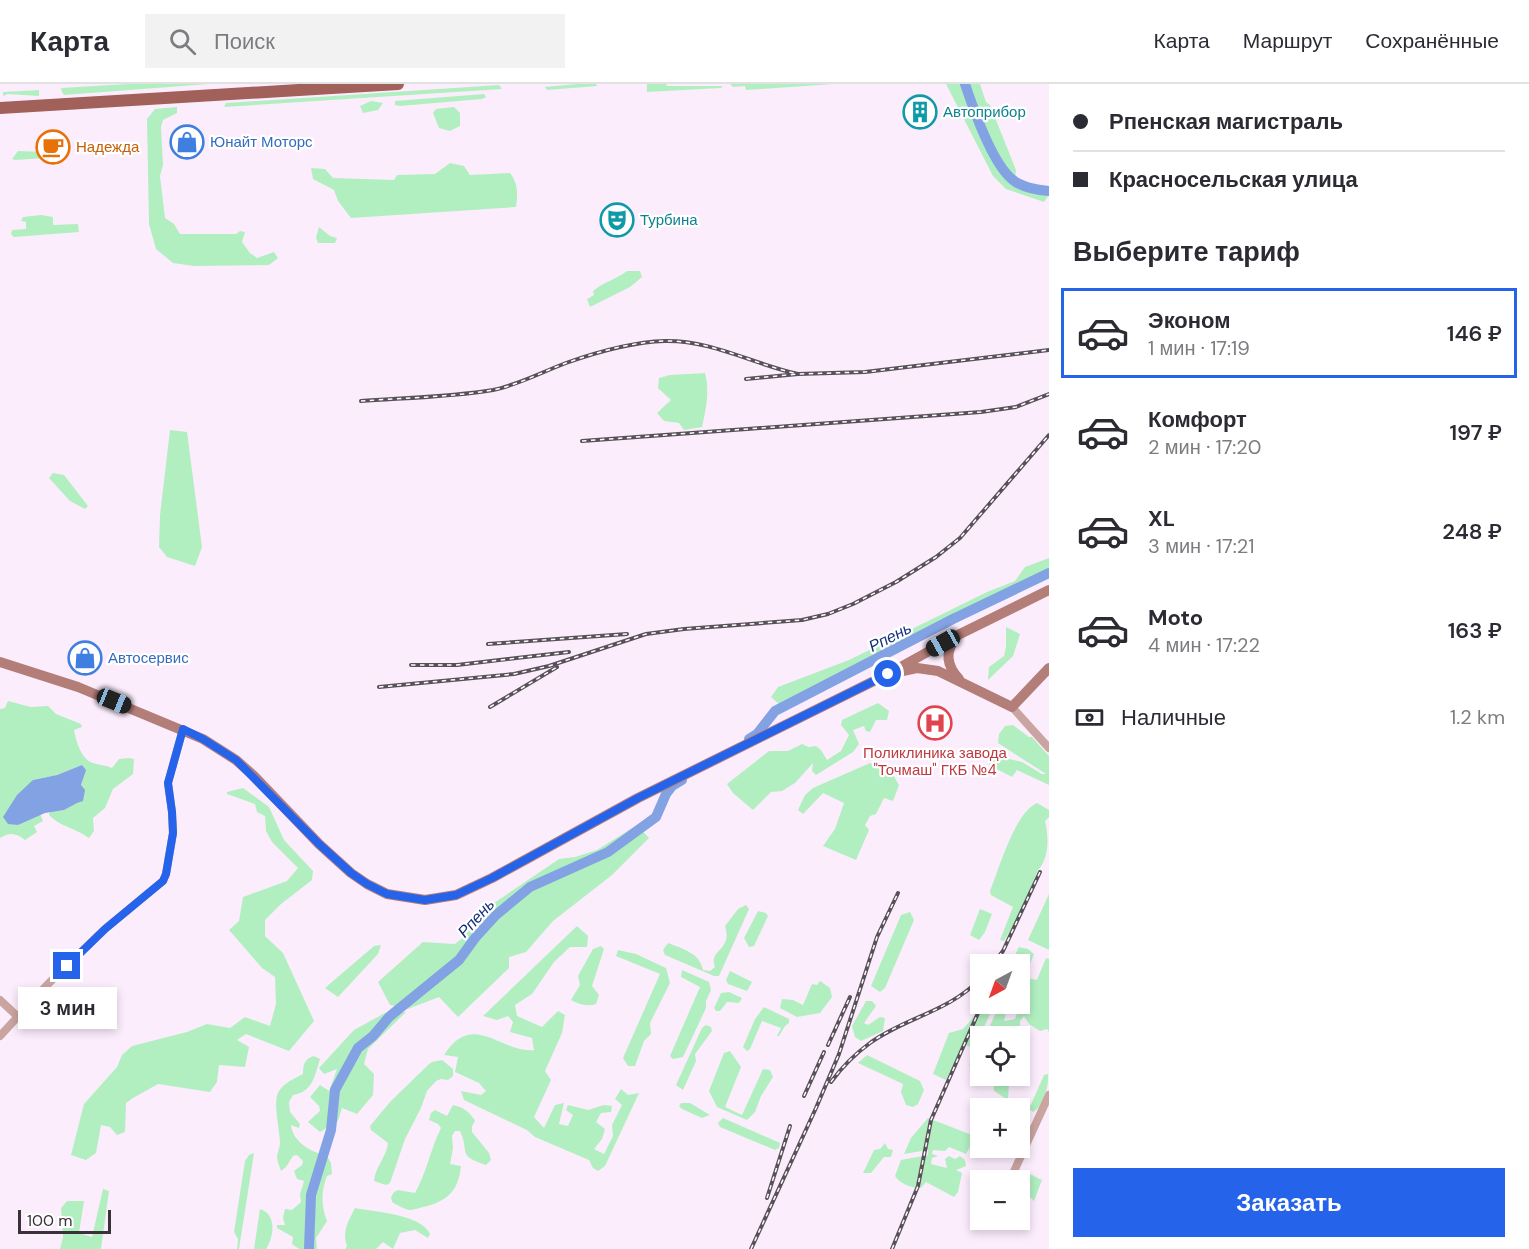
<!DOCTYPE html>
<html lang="ru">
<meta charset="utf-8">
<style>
body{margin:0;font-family:"DM Sans",sans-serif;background:#f2f2f3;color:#2b2b33;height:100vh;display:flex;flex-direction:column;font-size:22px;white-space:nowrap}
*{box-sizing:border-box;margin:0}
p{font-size:20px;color:#7c7c81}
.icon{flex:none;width:33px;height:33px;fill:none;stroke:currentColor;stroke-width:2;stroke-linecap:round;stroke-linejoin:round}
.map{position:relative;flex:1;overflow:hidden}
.panel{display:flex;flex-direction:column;background:#fff;width:480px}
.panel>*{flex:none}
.banner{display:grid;align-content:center;height:132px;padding:0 24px;background:#fff}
.needle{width:39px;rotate:221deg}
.buttons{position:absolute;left:970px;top:870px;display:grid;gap:12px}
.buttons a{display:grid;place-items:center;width:60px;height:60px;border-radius:0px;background:#fff;box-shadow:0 3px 9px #0003;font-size:30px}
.scale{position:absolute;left:18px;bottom:15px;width:93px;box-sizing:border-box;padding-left:6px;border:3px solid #393339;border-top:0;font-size:16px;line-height:21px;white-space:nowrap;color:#393339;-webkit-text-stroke:4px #fff;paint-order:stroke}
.end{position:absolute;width:27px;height:27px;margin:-14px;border:8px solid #2563eb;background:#fff;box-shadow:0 0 0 3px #fff}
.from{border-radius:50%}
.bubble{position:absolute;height:42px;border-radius:0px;background:#fff;box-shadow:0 3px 9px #0003;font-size:20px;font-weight:600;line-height:42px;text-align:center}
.car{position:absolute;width:18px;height:36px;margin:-18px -9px;border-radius:8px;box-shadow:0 0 4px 2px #0007;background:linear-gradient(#222 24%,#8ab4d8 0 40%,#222 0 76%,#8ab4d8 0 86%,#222 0)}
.banner b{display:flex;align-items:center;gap:21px;height:57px;font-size:22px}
.banner b+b{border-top:2px solid #e1e1e2}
.banner i{width:15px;height:15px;background:#2b2b33}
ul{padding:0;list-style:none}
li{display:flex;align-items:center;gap:18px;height:90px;margin:0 12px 9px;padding:0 12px;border:3px solid transparent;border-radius:0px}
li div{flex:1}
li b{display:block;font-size:22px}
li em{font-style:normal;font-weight:600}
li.on{border-color:#2563eb}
li>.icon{width:54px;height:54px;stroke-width:1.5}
h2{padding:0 24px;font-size:27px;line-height:72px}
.pay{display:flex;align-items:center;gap:15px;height:66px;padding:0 24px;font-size:22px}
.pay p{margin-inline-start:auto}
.button{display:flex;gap:12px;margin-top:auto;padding:12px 24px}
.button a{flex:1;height:69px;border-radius:0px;background:#2563eb;color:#fff;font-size:24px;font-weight:600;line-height:69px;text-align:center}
header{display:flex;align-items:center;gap:36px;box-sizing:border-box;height:84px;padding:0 30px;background:#fff;border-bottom:2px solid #e1e1e2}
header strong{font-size:28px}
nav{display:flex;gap:33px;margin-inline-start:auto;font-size:21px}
.search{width:420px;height:54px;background:#f2f2f3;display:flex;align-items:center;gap:15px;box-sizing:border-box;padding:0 21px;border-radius:0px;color:#7c7c81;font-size:22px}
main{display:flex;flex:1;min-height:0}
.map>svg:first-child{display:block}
.green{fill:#b1efc1}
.water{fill:#82a2e3}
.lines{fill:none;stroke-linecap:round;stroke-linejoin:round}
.river{stroke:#82a2e3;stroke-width:10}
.minor{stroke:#caa4a0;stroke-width:8}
.secondary{stroke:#b37d78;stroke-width:10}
.primary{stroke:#a2605b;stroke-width:12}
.rail-casing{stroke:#595159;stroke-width:4}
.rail{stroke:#fff;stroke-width:1.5;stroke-dasharray:4.5;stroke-linecap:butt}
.route{stroke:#2563eb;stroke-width:8}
.labels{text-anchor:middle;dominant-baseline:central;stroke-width:4.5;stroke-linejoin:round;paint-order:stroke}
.culture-label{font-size:15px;fill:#0d838f;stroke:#fff;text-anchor:start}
.shop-label{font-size:15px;fill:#366cbe;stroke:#fff;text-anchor:start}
.food-label{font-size:15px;fill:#c56008;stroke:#fff;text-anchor:start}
.health-label{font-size:15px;fill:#be3a42;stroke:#fff}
.water-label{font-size:16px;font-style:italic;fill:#12307a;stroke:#fff}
</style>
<header>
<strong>Карта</strong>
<div class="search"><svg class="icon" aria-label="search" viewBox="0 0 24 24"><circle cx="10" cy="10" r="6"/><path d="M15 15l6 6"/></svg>Поиск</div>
<nav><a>Карта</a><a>Маршрут</a><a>Сохранённые</a></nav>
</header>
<main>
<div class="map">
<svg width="1049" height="1165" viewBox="0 0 1049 1165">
<rect width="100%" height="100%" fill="#fcedfd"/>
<g class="green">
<polygon points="128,0 208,0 64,11 62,8 61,4"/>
<polygon points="577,0 596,0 597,2 547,6 545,3"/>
<polygon points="647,0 666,0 667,2 723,2 721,4 647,8"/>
<polygon points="730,0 833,0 746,6 745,2 733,3"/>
<polygon points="946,0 980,0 986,18 990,21 1016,86 1015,96 1033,102 1049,103 1049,111 1044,118 1006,105 993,92"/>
<polygon points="499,1 502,5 224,23 226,19"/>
<polygon points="39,6 39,12 8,10 3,12 3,8"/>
<polygon points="484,10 486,13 482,15 400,22 395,21 395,17"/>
<polygon points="371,17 383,19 378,26 363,29 360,22"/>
<polygon points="177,23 177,29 163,36 161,43 163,81 160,92 165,134 174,140 180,150 236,150 240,147 245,148 242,158 250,169 257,174 274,168 278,174 269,181 194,182 173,179 156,165 149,140 147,35 155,25"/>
<polygon points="454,23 460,29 460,42 450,47 439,44 433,29 436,25"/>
<polygon points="18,67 45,68 45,74 15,76 12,75"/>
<path d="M450,79L464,82L470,91L510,89C518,99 518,110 516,123L351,134L338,117L334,106L313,95L311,84L325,85L333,94L394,96L397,91L435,90Z"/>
<polygon points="41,131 53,133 53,141 78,140 79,148 14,153 11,150 12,146 26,145 26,138 21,137 23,133"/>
<polygon points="319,143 330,152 337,154 335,159 318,159 316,154"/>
<path d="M627,187H640L642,193L630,203L590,223L587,215L594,211L593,207C603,198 617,195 627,187Z"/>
<path d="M705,289C710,307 706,325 702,343L684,346L679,339L664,337L657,329L671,316L658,304L659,294L670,291Z"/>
<polygon points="170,346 187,348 202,463 195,482 167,473 159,463 160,431"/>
<polygon points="53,389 64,391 88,422 85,425 70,417 49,394"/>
<polygon points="1049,474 1049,487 967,526 780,621 771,613 778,603 849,576 987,508 1015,497 1025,483"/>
<polygon points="1006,543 1020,550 1013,572 988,596 989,583 1004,572 1006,563"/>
<path d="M8,617L31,623L48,622L56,630L81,640L82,643L74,646C76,657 81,675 93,679C99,681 105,681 112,684L119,675L129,674L134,675L133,690L113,705L105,724L93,734L94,747L89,754C76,744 60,743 49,731L50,727L64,726L77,718L85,686L82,681L57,691L33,696L18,741L40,730L43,737L34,742L37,748L25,756C16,749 10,748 0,754V625L5,624Z"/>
<polygon points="878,619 889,627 887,636 876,636 870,648 866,647 864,642 853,646 859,660 853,668 816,691 812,687 813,679 795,699 782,707 771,708 753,726 733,709 727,700 769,667 788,667 802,660 809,663 816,662 821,666 827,676 841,667 849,651 841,641 842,636"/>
<polygon points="1013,641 1029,653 1032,653 1049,672 1049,701 1017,686 1012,693 989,681 996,668 1003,666 1009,675 1022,678 1042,690 1046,690 998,659 999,650 1005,642"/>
<polygon points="870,679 893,691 899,701 893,717 884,714 876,730 870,732 865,741 869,746 856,776 823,762 835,745 844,719 823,709 803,730 798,726 805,711 813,704"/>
<polygon points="243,704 269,723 284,756 313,787 312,796 281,820 265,836 265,852 283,869 314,937 289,967 246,950 237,956 249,963 245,983 219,981 217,998 210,1008 158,1000 133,1014 126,1019 125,1048 117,1051 110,1043 101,1041 96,1069 86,1076 71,1071 84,1020 117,983 122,971 132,962 187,948 207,940 230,944 245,933 270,942 276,920 275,893 262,884 229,846 239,837 243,813 287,797 298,784 272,758 266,747 265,732 257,728 255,720 227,710 227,708"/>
<path d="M1037,719L1049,726V733L1045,737C1049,753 1049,775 1038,786L1018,834L1004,857L1000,856L1013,823L991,811L990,807C999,785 1015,728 1037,719Z"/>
<polygon points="637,741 649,754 612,791 553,837 526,868 509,873 509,884 458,933 439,913 408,925 390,921 378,898 423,858 455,860 465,852 469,836 559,775 575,773 597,766"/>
<polygon points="1049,810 1049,866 1028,856"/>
<path d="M746,821L749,825L719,892H714L665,871L663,866L668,859C683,865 700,869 703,886L710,887L715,883C708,865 733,867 725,842L738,825Z"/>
<polygon points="980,825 992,830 985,848 979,856 970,851"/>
<polygon points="758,827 766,829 768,832 754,862 749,863 744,854"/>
<polygon points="910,828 914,836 885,904 880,908 871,902 901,831"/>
<path d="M577,842L588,852L587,863H570L554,878L532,910L515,921L517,932L542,943L558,927L565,931L562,949L545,987L551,996L534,1033L544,1044L555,1021L564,1019L559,1040L568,1042L573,1031L566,1026L568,1021L588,1026L604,1021L612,1022L611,1028L601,1029L596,1038L605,1045L602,1055L594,1065L604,1070L613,1052L612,1041L622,1021L615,1015L621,1005L628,1011L639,1009L605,1082L598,1087L593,1084L589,1076L535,1053L527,1046L464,1016L461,1007L481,1011L486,1007L479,999L455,988L458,973L444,971C473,925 502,970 534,966L532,954L510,948L513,938L508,932L497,936L483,932Z"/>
<polygon points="381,861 378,870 338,913 325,904 374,862"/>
<path d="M601,862L604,865L592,902L599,911L596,920C587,923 578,920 571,916L580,901L578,892L593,865Z"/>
<polygon points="1019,863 1028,865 1034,870 1025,892 1026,894 1037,896 1046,874 1049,875 1049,948 1047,945 1040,947 1029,940 1024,932 1020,937 1020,946 1016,952 981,952 981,989 969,981 975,965 963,960 946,996 933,990 949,949 963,945 976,930 981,915 981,920 995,920 982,947 987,948 999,922 1007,925 1004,937 1015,935 1018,926 1016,920 1020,920 1020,880 1010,880"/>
<polygon points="618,866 636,870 666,884 670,899 650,939 651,950 644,957 635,982 628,982 623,974 660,890 616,872"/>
<polygon points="682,886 709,898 711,906 706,917 706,924 683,973 673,975 670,972 700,903 681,893"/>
<polygon points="730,887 752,898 747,907 728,900 726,896"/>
<polygon points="820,897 830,904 832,913 820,929 797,933 780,924 782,915 793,916 803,921 812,900 817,901"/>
<polygon points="729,908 742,914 739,919 727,918 720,927 716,927 714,924 721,909"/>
<polygon points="866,917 872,917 876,922 864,939 868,941 880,933 885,934 883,947 861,957 855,953 852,942"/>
<polygon points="764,923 789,935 789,939 785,942 779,952 777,952 781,944 762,937 750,965 747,967 743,963 755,935"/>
<polygon points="406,928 368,965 364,980 374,990 373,1011 357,1030 342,1024 338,1037 320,1048 308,1038 320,1027 319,1022 310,1013 320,1001 329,1007 337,985 324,990 319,984 354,946 385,929"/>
<polygon points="706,941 711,943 712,947 695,970 696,977 683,1006 676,1001 702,944"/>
<polygon points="730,967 741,983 725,1023 742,1031 763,985 770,986 773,993 761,1012 755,1028 747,1036 717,1023 709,1007 724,969"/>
<polygon points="867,971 920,997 924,1006 918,1020 913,1023 906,1021 901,1008 903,1000 858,979"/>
<path d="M314,972L320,975C315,991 313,1008 293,1011L289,1018L290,1028L300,1040L299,1044L291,1041C293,1059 312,1068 327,1072L331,1079L332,1090L327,1092C321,1107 321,1122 327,1137L316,1154L317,1165H299L292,1160L293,1153L277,1144V1141H285L283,1134L285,1125L292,1126L301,1118L300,1110L304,1097L297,1095L294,1087L302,1081L303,1077L297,1071L293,1072L286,1083L281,1087C280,1083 277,1077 277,1073C277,1068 280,1064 280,1059C280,1046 272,1017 279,1007C284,999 295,994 303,990C303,981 304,975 314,972Z"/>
<path d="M442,976L453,985V992L448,996L441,995L436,997L427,1007L421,1024L405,1055L390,1099L386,1101L374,1097C375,1083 387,1072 388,1059L371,1046L370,1042L390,1018L428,981L432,978Z"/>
<path d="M1048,990C1049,1002 1044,1022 1033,1028L1029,1025L1044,991Z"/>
<polygon points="993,992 1000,992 1009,999 1008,1016 994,1007"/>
<polygon points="681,1019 690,1019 710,1031 702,1034 682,1025 679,1022"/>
<path d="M453,1021C463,1023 470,1028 475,1037L472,1042V1048L489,1069L491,1076L486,1081C456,1071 470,1068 460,1047H455L452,1052L453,1064L450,1080L461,1082C459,1106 447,1118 423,1123C419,1124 413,1126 409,1126C404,1125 397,1121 392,1118L391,1113L394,1108L398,1106L415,1109C427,1088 430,1066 441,1044L438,1040L429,1036L431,1029L435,1026L447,1032Z"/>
<polygon points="723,1034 780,1059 779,1064 775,1066 720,1043 718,1039"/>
<path d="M928,1034L972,1051L974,1055L966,1070L949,1063L945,1067L933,1066L932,1070L938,1072L932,1074L931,1080L947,1084L945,1075L949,1072L955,1075L960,1072L965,1076L966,1082L956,1086L962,1089L958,1108L954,1113L926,1098L921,1104C911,1104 900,1100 895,1092L901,1076L928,1071V1066L904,1070L911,1054Z"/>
<polygon points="885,1059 888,1065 893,1066 891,1073 884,1073 871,1089 863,1089 874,1066 880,1065"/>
<polygon points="254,1069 239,1165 237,1165 238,1155 234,1148 245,1077 249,1071"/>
<polygon points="1020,1087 1024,1087 1042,1096 1034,1117 1020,1103 1020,1096 1015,1096"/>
<polygon points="103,1105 109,1107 101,1165 60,1165 63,1153 61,1124 67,1117 84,1117 79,1149 92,1153"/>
<path d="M355,1124C375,1128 421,1130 430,1150L428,1154L415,1146L400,1149L393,1165L383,1158L376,1165H345L347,1162C342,1147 348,1138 355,1124Z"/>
<path d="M260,1125C277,1130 274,1153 266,1165H254Z"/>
</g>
<polygon class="water" points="82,681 86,686 81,701 85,706 83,717 77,719 64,726 45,729 18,741 8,740 3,733 17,711 33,696 57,691"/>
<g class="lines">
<g class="river">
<path d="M965,0C973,24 993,81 1013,96C1023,104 1037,106 1049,107"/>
<polyline points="749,655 757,650 775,627 953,535 1049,489"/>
<polyline points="309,1165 311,1111 331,1046 335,1006 358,964 373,952 389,933 459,876 475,854 496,831 530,803 608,768 656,733 666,710 672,702 682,696"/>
</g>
<g class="minor">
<polyline points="1012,623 1049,664"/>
<polyline points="0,916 17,932"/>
<polyline points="0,952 48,900 105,845 163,797 166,790 173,749 172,728 168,699 183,645"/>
<polyline points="1010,1096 1049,1011"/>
</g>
<g class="secondary">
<path d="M956,554C944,568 947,582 959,595"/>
<polyline points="0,578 78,603 203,655 236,676 254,692 319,760 351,789 367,800 387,810 425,816 456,811 492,794 638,714 888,590 958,551 1049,506"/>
<polyline points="898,588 917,584 938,587 1012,623 1049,584"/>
</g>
<polyline class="primary" points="0,24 398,0"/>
<g class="rail-casing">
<g id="rail">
<polyline points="746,295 798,290 865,288 1049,266"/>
<path d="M361,317C403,314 452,313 493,306C518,301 542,288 566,279C597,268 632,258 665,257C711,256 753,280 798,290"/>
<polyline points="582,357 981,328 1016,323 1049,310"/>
<polyline points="488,560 627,550"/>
<polyline points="411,581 457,581 569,568"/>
<polyline points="379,603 514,590 549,582 646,550 684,545 802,536 828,530 853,520 896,498 936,473 960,454 1049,351"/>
<polyline points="490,623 557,583"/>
<polyline points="993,880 1003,867 1040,788"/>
<polyline points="828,961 850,913"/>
<path d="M831,998C842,983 855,970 870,959C906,933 949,928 981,894"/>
<polyline points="804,1012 824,968"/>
<polyline points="767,1114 790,1042"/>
<polyline points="751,1165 816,1024 839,970 877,853 898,809"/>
<polyline points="892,1165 918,1102 931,1036 982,920"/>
</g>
</g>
<use href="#rail" class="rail"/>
</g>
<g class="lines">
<polyline class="route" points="67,882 105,845 163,797 166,790 173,749 172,728 168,699 183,645 203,655 236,676 319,760 351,789 367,800 387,810 425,816 456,811 492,794 638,714 888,590"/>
</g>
<defs>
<g id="building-ring" transform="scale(1.725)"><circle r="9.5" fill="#fff" stroke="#0f9aa8" stroke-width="1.5"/><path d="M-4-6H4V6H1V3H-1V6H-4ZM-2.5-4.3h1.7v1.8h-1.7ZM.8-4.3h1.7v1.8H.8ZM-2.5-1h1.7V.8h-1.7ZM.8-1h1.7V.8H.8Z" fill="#0f9aa8"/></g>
<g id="shop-ring" transform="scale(1.725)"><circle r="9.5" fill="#fff" stroke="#3f7fe0" stroke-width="1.5"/><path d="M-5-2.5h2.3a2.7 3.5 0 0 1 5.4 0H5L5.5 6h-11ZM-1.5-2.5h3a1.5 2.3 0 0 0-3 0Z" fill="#3f7fe0"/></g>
<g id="cafe-ring" transform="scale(1.725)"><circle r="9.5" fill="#fff" stroke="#e8710a" stroke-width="1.5"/><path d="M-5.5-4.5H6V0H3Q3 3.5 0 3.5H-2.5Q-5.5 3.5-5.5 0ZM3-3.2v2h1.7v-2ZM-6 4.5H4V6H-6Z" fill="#e8710a"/></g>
<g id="theatre-ring" transform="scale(1.725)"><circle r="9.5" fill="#fff" stroke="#0f9aa8" stroke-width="1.5"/><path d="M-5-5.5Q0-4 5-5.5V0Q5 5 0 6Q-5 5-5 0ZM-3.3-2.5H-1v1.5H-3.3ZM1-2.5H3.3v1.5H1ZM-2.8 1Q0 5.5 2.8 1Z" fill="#0f9aa8"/></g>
<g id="hospital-ring" transform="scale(1.725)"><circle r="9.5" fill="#fff" stroke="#e0444e" stroke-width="1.5"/><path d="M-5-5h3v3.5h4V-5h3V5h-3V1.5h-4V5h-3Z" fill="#e0444e"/></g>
</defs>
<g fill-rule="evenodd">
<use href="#building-ring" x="920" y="28"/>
<use href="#shop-ring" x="187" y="58"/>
<use href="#cafe-ring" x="53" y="63"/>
<use href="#theatre-ring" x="617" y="136"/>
<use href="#shop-ring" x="85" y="574"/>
<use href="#hospital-ring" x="935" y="639"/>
</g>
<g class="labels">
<g class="culture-label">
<text x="943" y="28">Автоприбор</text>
<text x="640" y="136">Турбина</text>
</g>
<g class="shop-label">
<text x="210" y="58">Юнайт Моторс</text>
<text x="108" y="574">Автосервис</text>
</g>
<g class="food-label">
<text x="76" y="63">Надежда</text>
</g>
<g class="health-label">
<text x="935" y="669">Поликлиника завода<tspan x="935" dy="17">"Точмаш" ГКБ №4</tspan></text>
</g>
<g class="water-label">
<text transform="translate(890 553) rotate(-27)">Рпень</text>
<text transform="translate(476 834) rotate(-48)">Рпень</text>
</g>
</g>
</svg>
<div class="buttons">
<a><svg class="needle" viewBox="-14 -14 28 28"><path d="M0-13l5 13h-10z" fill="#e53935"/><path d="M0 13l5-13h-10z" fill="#7c7c81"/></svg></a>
<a><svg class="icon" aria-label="locate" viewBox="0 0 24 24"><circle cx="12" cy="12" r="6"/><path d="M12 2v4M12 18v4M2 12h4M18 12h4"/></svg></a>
<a>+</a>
<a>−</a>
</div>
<div class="scale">100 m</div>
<i class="end from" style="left:888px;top:590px"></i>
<i class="end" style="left:67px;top:882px"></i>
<div class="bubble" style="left:18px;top:903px;width:99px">3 мин</div>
<i class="car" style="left:943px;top:559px;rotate:241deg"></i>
<i class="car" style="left:114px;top:617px;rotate:112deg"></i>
</div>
<section class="panel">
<div class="banner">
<b><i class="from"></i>Рпенская магистраль</b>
<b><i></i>Красносельская улица</b>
</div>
<h2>Выберите тариф</h2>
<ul>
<li class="on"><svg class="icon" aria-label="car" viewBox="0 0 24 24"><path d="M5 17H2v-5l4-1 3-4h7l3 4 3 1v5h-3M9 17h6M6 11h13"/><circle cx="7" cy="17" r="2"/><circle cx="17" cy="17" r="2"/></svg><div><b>Эконом</b><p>1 мин · 17:19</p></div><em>146 ₽</em></li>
<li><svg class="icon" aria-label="car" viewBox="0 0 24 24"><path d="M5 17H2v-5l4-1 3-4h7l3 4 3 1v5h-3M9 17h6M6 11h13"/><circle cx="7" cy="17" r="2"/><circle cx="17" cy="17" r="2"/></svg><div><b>Комфорт</b><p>2 мин · 17:20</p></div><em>197 ₽</em></li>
<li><svg class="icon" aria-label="car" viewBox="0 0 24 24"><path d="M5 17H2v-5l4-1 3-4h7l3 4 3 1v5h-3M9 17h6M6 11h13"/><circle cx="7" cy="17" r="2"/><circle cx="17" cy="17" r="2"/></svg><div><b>XL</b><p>3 мин · 17:21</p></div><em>248 ₽</em></li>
<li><svg class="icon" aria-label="car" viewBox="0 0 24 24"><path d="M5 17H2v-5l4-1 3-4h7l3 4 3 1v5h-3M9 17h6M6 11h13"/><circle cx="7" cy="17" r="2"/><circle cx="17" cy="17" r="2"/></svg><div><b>Moto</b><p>4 мин · 17:22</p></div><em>163 ₽</em></li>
</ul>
<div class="pay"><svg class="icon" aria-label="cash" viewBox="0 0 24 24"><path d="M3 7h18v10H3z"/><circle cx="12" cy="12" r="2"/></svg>Наличные<p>1.2 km</p></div>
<div class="button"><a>Заказать</a></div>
</section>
</main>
